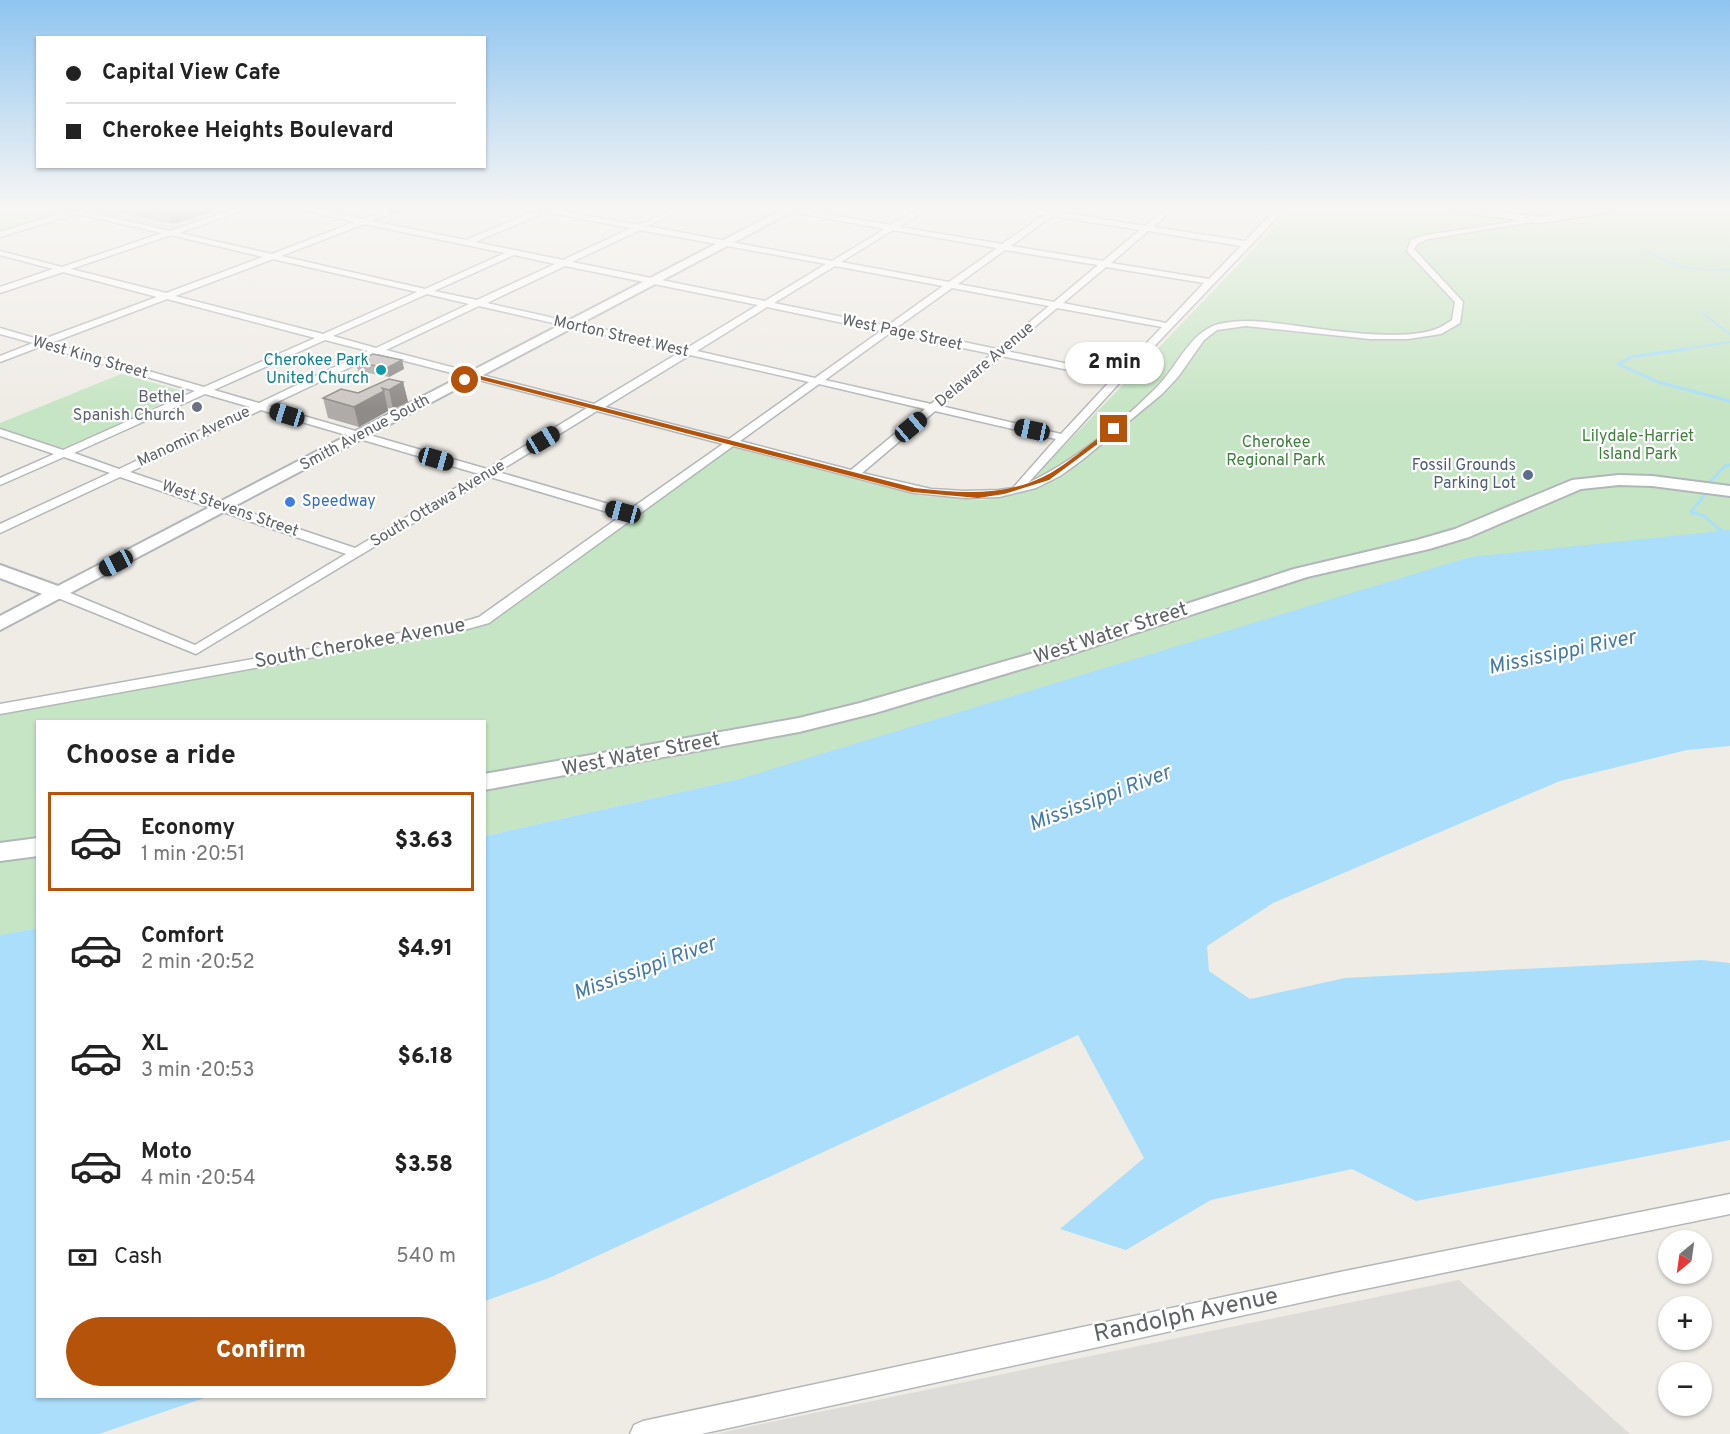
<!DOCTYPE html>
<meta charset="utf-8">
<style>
body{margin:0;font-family:Overpass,sans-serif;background:#f2f2f2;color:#222;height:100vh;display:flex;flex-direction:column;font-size:22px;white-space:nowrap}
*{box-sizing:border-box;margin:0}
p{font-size:20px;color:#767676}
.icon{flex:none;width:33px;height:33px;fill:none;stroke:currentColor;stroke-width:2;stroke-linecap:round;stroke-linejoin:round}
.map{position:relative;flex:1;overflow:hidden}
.details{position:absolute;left:36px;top:720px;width:450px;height:678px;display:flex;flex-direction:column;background:#fff;border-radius:0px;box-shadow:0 2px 4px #0004}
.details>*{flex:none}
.guide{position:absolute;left:36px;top:36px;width:450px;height:132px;border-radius:0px;box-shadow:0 2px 4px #0004;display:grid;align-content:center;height:132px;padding:0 30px;background:#fff}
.needle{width:39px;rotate:209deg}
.tools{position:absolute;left:1658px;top:1230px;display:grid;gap:12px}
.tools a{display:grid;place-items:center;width:54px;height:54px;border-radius:50%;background:#fff;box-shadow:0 2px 4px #0004;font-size:30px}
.end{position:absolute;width:27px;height:27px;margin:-14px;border:8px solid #b45309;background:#fff;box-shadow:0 0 0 3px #fff}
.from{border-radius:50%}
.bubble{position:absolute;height:42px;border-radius:21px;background:#fff;box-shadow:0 2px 4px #0004;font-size:20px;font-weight:800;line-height:42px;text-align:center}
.car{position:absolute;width:18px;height:36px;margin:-18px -9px;border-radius:8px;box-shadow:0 0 4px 2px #0007;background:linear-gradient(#222 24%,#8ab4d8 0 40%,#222 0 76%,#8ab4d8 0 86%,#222 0)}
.guide b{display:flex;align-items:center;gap:21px;height:57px;font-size:22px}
.guide b+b{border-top:2px solid #e0e0e0}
.guide i{width:15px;height:15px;background:#222}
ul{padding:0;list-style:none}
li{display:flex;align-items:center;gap:18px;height:99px;margin:0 12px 9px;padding:0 18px;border:3px solid transparent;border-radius:0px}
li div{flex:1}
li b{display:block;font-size:22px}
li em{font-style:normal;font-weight:800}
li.selected{border-color:#b45309}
li>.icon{width:54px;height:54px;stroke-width:1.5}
h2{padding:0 30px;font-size:27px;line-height:72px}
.pay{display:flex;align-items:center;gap:15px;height:66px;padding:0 30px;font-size:22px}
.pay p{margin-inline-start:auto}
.primary-button{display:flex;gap:12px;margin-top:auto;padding:12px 30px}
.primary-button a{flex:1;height:69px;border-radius:36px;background:#b45309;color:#fff;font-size:24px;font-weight:800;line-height:69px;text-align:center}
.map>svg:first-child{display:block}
.industrial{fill:#dedcd8}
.education{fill:#dfdbd4}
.green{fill:#c6e5c4}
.water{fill:#aadefb}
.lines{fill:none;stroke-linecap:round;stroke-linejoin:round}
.stream-far2{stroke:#aadefb;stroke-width:2}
.stream-far1{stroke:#aadefb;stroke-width:3}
.stream{stroke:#aadefb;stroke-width:4.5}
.street-casing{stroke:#b3b7ba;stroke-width:3}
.secondary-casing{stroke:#b2b6ba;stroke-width:4}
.street{fill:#fff;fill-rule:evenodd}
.secondary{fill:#fff;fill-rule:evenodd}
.wall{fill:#afaba8}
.shaded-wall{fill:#8e8b88}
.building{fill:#cbc7c3;stroke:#8e8b88;stroke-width:1.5}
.route{fill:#b45309}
.culture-dot{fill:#0f9aa8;stroke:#fff;stroke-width:2}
.worship-dot{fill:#6b7280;stroke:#fff;stroke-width:2}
.service-dot{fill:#5c6f8a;stroke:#fff;stroke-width:2}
.shop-dot{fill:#3f7fe0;stroke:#fff;stroke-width:2}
.labels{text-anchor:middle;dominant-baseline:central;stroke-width:4.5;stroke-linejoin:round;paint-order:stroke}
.far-street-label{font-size:16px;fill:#5e6266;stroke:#fff}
.far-culture-label{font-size:16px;fill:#0d838f;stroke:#fff;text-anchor:end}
.far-worship-label{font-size:16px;fill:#5b616d;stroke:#fff;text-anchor:end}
.far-park-label{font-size:16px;fill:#3b8139;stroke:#fff}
.far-service-label{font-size:16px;fill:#4e5e75;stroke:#fff;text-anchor:end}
.far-shop-label{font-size:16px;fill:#366cbe;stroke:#fff;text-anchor:start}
.street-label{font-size:20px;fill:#5e6266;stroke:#fff}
.water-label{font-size:21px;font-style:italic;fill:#447aa4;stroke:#fff}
.near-street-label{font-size:24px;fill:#5e6266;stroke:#fff}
</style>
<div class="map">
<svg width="1730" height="1434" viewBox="0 0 1730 1434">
<rect width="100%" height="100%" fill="#efece6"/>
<polygon class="industrial" points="1459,1280 1630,1434 715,1434 785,1419"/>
<polygon class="education" points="81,208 234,208 171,229"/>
<g class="green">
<polygon points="0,208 79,208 0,232"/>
<polygon points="1293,208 1442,208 1556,224 1650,208 1730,208 1730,530 739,779 485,836 484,722 38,722 37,928 0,935 0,705 488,624 732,447 922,496 983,500 1019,493"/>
<polygon points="121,374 186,392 70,447 61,448 0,428 0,423"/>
</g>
<g class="water">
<polygon points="1730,530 1730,746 1687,750 1560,781 1273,903 1207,946 1209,971 1250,999 1345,978 1702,960 1730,963 1730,1140 1416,1201 1352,1169 1211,1200 1126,1250 1060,1229 1144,1158 1078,1035 549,1278 485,1301 485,836 739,779 1470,557"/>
<polygon points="37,928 38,1396 207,1397 99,1434 0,1434 0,935"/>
</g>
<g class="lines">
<g class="stream-far2">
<path d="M1646,250C1676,269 1695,270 1730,270"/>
<polyline points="1702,313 1730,334"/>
<polyline points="1676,350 1730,342"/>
</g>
<g class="stream-far1">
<polyline points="1686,349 1631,357 1618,364 1658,382 1730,401"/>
<polyline points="1708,484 1725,466 1730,465"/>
<polyline points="1706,493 1691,512 1704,516 1721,531"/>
</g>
<polyline class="stream" points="1719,529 1730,539"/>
<g class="street-casing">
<g id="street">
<path d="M238,208H249L179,233L272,254L355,222L293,208H308L363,219L393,208H404L372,221L466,240L537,210L533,208C568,208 601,221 636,224C650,225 666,208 684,208L647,226L832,261L885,229L771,208H788L891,225L920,208H929L899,227L1002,244L1044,215L1012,208L1049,211L1053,208H1062L1057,212L1145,226L1167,208H1175L1153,227L1245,241L1273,212L1254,208H1286L1123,379L1028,483C1073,462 1121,423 1156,388C1177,368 1189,332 1219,324C1243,318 1267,322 1291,325C1327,330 1403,342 1436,329C1442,327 1447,323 1452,320L1455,302L1407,251L1411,240L1426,235L1539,218L1543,220L1428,239L1417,244L1414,249L1463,302L1460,323L1441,334L1408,339H1370L1246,326L1217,330L1204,340L1178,377L1162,394L1082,460L1060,476L1036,488L999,497L965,498L914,493L733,446L489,623L464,630L0,714V704L462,622L479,617L621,516L490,477L196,654L53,596L51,593L53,590H63L195,645L346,554L120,477L0,533V524L110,473L64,457L0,485V478L54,454L0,436V429L63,450L195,391L42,346L0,362V356L33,343L0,334V328L41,340L157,297L63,272L0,293V287L53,269L0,255V251L62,267L162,233L83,215L69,216L0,237V232L65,212L83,211L170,231ZM546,212L631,228L563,260L475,242ZM1052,216L1140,230L1103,261L1011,246ZM364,224L505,253L425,289L281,256ZM640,230L826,264L765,301L572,262ZM893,230L997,248L949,282L841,262ZM1148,231L1241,246L1209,279L1111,263ZM171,235L263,257L166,293L71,269ZM1005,250L1098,265L1054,302L958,284ZM514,255L555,264L477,300L434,291ZM273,259L417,292L323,334L175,296ZM565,266L758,305L687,348L487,303ZM835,266L943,286L887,326L774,303ZM1106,267L1204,283L1166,323L1063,303ZM952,288L1049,306L997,349L896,328ZM427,294L469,304L376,348L333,336ZM167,299L315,338L204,387L51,343ZM479,306L680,352L594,404L386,350ZM767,307L881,331L815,378L697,351ZM1057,308L1162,327L1117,374L1006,351ZM890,333L992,354L931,404L825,380ZM325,340L368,351L259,403L214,390ZM378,354L587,408L487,469L269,406ZM690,355L809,382L729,439L605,407ZM1001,356L1112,379L1061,434L941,406ZM819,384L925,409L851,470L740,441ZM205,394L250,407L119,469L74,453ZM261,410L479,474L355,548L130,472ZM597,411L723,444L629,510L498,472ZM935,411L1056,439L1013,488L999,490L965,491L931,489L862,473Z"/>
<polygon points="1559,208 1579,208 1596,212 1592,214"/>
<polygon points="1730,1194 1730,1214 1340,1294 701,1434 630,1434 634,1425 643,1421 1340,1272"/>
</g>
</g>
<g class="secondary-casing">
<g id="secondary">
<polygon points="785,208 799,208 0,630 0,616 42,594 0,578 0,565 58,586"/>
<polygon points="1448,208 1478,208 1539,217 1595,208 1623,208 1617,211 1539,223 1454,211"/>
<polygon points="1619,475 1652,476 1730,486 1730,496 1652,486 1619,485 1581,489 1469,537 1429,549 1307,577 1055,659 875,713 799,732 484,790 484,774 799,718 860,703 1041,651 1294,569 1417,540 1455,529 1572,480"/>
<polygon points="38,838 38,856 0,861 0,843"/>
</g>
</g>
<use href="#street" class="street"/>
<use href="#secondary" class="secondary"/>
</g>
<g class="wall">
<polygon points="116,208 223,208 173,224 117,212"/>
<polygon points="402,360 404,369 389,377 358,371 356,362"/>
<polygon points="403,382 408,402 393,409 388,408 388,411 359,427 328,418 323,398 358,393"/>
</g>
<g class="shaded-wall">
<polygon points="183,208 223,208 173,224 169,213"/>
<polygon points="402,360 404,369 389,377 387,368"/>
<polygon points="403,382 408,402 393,409 389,390"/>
<polygon points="384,391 388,411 359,427 354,407"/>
</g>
<g class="building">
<polygon points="147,208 183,208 169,213"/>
<polygon points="373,354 402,360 387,368 356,362"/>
<polygon points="389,379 403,382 389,390 382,388 384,391 354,407 323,398 341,389 358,393"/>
</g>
<linearGradient id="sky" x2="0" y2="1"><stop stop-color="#8fc5f0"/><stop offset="0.51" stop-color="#f8f6f4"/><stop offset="1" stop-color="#f8f6f4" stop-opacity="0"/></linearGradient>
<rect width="1730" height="409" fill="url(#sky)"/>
<path class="route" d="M473,374L915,488C958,493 1002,497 1043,477C1063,468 1092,442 1112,428L1118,429L1049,480L1004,494L978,498L912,492L474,378L465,382L462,380Z"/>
<circle class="culture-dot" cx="381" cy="370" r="6"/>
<circle class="worship-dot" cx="197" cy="407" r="6"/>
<circle class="service-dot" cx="1528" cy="475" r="6"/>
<circle class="shop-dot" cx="290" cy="502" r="6"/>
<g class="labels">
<g class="far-street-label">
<text transform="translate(902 333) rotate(12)">West Page Street</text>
<text transform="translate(621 337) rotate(13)">Morton Street West</text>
<text transform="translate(90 358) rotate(16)">West King Street</text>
<text transform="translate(985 365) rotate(-40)">Delaware Avenue</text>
<text transform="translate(365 433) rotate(-28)">Smith Avenue South</text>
<text transform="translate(194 437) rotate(-25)">Manomin Avenue</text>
<text transform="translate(438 504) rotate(-31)">South Ottawa Avenue</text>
<text transform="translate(230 509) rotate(19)">West Stevens Street</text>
</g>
<g class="far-culture-label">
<text x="369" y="361">Cherokee Park<tspan x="369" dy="18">United Church</tspan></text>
</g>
<g class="far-worship-label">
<text x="185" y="398">Bethel<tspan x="185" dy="18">Spanish Church</tspan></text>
</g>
<g class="far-park-label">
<text x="1638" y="437">Lilydale-Harriet<tspan x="1638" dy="18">Island Park</tspan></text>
<text x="1276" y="443">Cherokee<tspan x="1276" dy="18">Regional Park</tspan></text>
</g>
<g class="far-service-label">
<text x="1516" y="466">Fossil Grounds<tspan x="1516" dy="18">Parking Lot</tspan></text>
</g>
<g class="far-shop-label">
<text x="302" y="502">Speedway</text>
</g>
<g class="street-label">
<text transform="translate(1111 634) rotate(-18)">West Water Street</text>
<text transform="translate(360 644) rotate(-10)">South Cherokee Avenue</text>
<text transform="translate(641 755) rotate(-11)">West Water Street</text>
</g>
<g class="water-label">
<text transform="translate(1562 653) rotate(-12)">Mississippi River</text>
<text transform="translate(1100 799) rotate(-21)">Mississippi River</text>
<text transform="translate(645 969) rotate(-20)">Mississippi River</text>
</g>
<g class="near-street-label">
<text transform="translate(1186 1316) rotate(-12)">Randolph Avenue</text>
</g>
</g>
</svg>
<div class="tools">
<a><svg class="needle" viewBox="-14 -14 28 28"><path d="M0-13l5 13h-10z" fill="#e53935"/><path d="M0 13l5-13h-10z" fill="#767676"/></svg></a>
<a>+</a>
<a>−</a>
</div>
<i class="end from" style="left:465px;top:380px"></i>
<i class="end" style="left:1114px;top:429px"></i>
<div class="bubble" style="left:1065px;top:342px;width:99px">2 min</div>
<i class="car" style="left:287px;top:415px;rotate:287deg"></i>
<i class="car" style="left:911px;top:427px;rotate:50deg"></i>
<i class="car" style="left:1032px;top:430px;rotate:282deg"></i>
<i class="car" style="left:543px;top:440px;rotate:59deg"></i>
<i class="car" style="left:436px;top:459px;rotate:106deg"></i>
<i class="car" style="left:623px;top:512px;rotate:285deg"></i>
<i class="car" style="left:116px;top:563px;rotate:242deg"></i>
<div class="guide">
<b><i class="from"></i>Capital View Cafe</b>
<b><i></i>Cherokee Heights Boulevard</b>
</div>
<section class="details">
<h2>Choose a ride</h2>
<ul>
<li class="selected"><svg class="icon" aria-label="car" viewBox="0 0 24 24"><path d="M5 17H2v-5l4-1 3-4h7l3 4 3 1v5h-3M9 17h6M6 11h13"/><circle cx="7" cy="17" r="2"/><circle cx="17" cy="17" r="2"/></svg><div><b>Economy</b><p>1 min · 20:51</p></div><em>$3.63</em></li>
<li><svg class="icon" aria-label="car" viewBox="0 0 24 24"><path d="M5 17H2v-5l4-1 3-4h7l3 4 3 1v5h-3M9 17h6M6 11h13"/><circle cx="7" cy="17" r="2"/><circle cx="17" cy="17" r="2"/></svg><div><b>Comfort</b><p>2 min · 20:52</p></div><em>$4.91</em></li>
<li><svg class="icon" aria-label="car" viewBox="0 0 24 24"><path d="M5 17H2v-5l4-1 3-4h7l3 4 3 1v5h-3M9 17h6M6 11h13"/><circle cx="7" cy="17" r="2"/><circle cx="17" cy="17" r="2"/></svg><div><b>XL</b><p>3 min · 20:53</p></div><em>$6.18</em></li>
<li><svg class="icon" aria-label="car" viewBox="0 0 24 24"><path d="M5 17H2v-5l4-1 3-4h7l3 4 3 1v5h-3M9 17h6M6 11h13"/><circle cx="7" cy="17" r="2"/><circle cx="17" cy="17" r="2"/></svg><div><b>Moto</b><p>4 min · 20:54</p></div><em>$3.58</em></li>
</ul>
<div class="pay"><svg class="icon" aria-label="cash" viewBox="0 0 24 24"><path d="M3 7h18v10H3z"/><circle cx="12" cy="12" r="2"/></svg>Cash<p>540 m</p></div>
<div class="primary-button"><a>Confirm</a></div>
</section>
</div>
